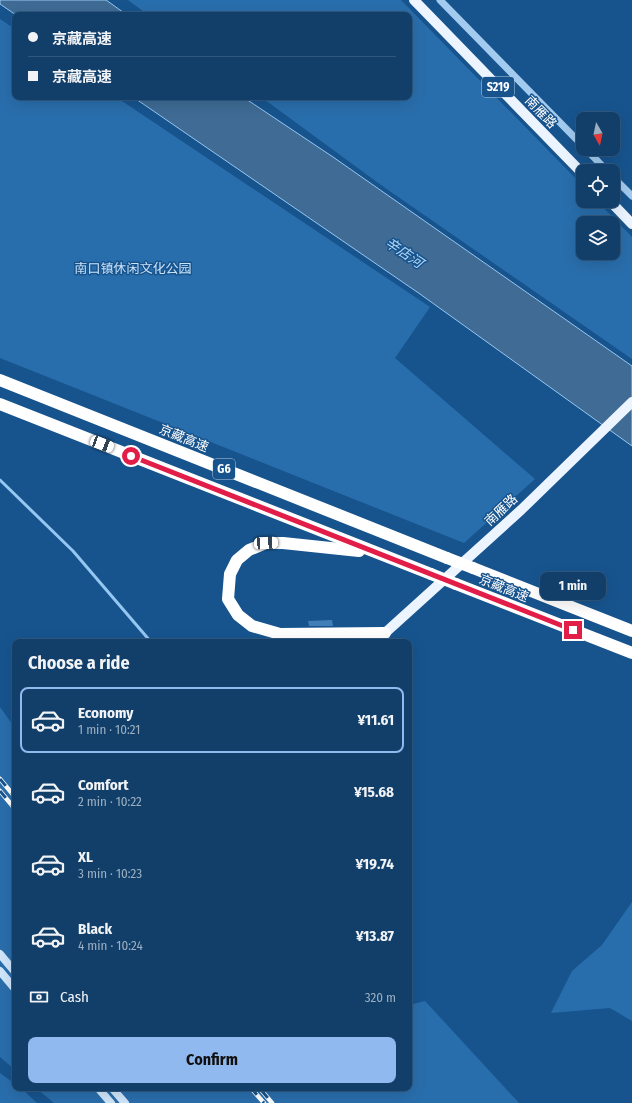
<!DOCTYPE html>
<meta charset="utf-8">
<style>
body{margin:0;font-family:"Fira Sans Condensed","Noto Sans SC",sans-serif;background:#1e4a72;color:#f1f3f6;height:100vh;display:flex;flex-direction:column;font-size:15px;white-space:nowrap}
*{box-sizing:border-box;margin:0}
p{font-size:13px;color:#9cafc1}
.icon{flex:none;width:22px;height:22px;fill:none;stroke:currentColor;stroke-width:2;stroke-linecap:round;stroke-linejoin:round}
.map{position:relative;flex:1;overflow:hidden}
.drawer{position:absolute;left:12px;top:639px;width:400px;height:452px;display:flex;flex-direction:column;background:#113f6a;border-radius:8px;box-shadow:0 4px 16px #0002,0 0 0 1px #30587e}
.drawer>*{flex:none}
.banner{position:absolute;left:12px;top:12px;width:400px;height:88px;border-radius:8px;box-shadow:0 4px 16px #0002,0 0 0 1px #30587e;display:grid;align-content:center;height:88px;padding:0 16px;background:#113f6a}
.needle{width:26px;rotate:171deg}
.fabs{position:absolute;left:576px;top:112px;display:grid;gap:8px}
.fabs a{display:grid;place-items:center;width:44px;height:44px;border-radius:8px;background:#113f6a;box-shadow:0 4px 16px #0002,0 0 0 1px #30587e;font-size:20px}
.end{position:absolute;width:18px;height:18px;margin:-9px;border:5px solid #e11d48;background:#fff;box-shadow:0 0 0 2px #fff}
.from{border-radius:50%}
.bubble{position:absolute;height:28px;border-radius:8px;background:#113f6a;box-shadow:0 4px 16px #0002,0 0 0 1px #30587e;font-size:13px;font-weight:700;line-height:28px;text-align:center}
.car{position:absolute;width:12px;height:24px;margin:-12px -6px;border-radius:5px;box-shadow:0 0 3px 1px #0007;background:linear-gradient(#fff 24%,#345 0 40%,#fff 0 76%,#345 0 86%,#fff 0)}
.banner b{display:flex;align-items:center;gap:14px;height:38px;font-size:15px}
.banner b+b{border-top:1px solid #30587e}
.banner i{width:10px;height:10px;background:#f1f3f6}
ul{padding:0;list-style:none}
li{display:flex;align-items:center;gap:12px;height:66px;margin:0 8px 6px;padding:0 8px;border:2px solid transparent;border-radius:8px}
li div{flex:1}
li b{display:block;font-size:15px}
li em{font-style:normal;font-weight:700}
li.active{border-color:#90b9f0}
li>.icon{width:36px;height:36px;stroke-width:1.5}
h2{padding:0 16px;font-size:18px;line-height:48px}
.pay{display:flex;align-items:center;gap:10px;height:44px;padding:0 16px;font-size:15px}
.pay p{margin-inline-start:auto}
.primary-button{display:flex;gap:8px;margin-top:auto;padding:8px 16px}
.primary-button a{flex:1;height:46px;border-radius:8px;background:#90b9f0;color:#111;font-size:16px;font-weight:700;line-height:46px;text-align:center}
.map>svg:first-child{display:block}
.green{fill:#296eac;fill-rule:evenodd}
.water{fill:#3f6b95;stroke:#95c7f2}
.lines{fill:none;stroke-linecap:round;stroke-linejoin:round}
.stream{stroke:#95c7f2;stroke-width:3}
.building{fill:#3f7eb7}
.minor{stroke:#a3cbef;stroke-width:4}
.tertiary{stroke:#a3cbef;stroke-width:7}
.secondary{stroke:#d0e6fb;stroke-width:8}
.primary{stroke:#ebf4ff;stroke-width:10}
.motorway{stroke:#fff;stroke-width:12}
.rail-casing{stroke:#fff;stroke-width:4.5}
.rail{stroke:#17548e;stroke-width:3;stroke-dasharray:9;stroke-linecap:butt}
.motorway-bridge{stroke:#fff;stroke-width:12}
.route{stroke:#e11d48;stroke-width:5}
.labels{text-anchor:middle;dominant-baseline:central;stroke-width:3;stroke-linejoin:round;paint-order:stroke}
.shield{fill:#17548e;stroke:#b9ccdd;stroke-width:1}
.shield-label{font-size:12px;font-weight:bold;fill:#fff}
.street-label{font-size:13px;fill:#fff;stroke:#17548e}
.park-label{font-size:13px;fill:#c9e3fb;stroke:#17548e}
.water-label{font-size:14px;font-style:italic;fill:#aed5f6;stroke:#17548e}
</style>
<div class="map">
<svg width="632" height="1103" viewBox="0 0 632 1103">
<rect width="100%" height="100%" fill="#17548e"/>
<g class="green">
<path d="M128,0H401L583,186V201H597L632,237V359L381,185L261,97H409V15H148ZM583,223H613V253H583Z"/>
<polygon points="0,19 15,29 15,97 116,97 430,307 395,358 535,479 464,543 0,358"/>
<polygon points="0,707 15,728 15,1070 0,1057"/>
<polygon points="632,902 632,1021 610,1008 551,1013 572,971 602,945"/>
<polygon points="425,1001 519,1103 54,1103 36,1088 409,1088 409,1005"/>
<polygon points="0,1073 15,1084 15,1088 21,1088 37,1103 0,1103"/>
</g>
<g class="water">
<polygon points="0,0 106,0 127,15 16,15 0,4"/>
<polygon points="133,97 243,97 333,157 632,366 632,446 420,294"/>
</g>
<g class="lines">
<polyline class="stream" points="0,480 73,551 151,642"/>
</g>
<polygon class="building" points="332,620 333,626 309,626 308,621"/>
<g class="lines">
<polyline class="minor" points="375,642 382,636"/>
<g class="tertiary">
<polyline points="440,0 583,146"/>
<polyline points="586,149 607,171"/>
<polyline points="613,177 632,196"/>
</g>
<g class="secondary">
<polyline points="0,954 15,972"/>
<polyline points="0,971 15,989"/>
<polyline points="98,1088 111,1103"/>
<polyline points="112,1088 125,1103"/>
</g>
<g class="primary">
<polyline points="414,0 583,174"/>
<polyline points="610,201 632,224"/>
<polyline points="385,633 521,510 632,402"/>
</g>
<g class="motorway">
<polyline points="0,380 447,558"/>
<polyline points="0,404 431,574"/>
<polyline points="359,551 283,543 266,543 249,550 237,560 230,574 228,599 238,615 252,626 280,634 385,633"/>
<polyline points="473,568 632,631"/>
<polyline points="456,584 632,653"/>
</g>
<g class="rail-casing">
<g id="rail">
<polyline points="0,779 15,797"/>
<polyline points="0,791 15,809"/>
<polyline points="251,1088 264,1103"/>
<polyline points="262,1091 272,1103"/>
</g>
</g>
<use href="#rail" class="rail"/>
<g class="motorway-bridge">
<polyline points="447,558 473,568"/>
<polyline points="431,574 456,584"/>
</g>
</g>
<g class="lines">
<polyline class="route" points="131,456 573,630"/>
</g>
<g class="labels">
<g class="shield">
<rect x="482" y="77" width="32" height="20" rx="3"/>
<rect x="213" y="459" width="22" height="20" rx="3"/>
</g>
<g class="shield-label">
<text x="498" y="87">S219</text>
<text x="224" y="469">G6</text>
</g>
<g class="street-label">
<text transform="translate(541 112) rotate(46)">南雁路</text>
<text transform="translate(184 438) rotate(22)">京藏高速</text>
<text transform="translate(501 510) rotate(-43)">南雁路</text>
<text transform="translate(504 588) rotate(22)">京藏高速</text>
</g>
<g class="park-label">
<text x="133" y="268">南口镇休闲文化公园</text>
</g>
<g class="water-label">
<text transform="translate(404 253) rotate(34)">辛店河</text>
</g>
</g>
</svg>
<div class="fabs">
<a><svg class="needle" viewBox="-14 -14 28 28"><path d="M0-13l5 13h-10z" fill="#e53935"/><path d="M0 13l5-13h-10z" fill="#9cafc1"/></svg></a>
<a><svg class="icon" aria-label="locate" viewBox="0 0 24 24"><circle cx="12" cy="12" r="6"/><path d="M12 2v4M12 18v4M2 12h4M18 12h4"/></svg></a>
<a><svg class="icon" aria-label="layers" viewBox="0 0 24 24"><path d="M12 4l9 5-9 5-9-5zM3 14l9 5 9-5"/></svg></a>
</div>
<i class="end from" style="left:131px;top:456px"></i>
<i class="end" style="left:573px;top:630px"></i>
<div class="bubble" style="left:540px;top:572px;width:66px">1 min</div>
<i class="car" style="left:102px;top:444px;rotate:111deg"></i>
<i class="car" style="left:266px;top:543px;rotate:87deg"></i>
<div class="banner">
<b><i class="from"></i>京藏高速</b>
<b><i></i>京藏高速</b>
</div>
<section class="drawer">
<h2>Choose a ride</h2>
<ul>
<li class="active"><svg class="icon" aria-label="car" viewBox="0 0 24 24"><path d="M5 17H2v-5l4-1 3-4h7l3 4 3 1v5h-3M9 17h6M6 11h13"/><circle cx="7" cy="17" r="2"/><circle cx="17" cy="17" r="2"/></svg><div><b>Economy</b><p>1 min · 10:21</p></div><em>¥11.61</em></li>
<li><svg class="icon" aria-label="car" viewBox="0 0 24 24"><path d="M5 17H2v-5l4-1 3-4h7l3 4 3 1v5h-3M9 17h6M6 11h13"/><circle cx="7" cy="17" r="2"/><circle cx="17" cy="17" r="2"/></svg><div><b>Comfort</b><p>2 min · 10:22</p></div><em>¥15.68</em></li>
<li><svg class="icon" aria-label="car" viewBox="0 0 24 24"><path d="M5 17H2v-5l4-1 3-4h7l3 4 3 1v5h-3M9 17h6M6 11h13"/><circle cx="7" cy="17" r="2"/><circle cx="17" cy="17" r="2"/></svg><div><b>XL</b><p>3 min · 10:23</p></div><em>¥19.74</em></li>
<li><svg class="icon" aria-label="car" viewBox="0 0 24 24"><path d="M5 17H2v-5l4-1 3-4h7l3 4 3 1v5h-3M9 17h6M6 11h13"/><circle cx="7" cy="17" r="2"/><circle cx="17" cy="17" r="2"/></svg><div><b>Black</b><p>4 min · 10:24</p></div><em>¥13.87</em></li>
</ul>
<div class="pay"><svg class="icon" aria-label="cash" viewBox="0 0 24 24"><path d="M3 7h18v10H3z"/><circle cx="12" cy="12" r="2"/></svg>Cash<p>320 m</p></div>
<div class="primary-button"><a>Confirm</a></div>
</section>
</div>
